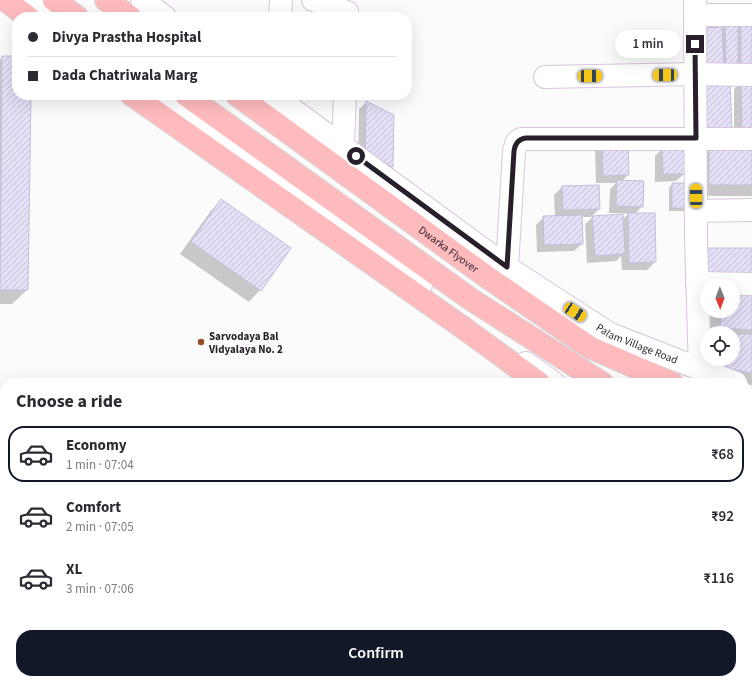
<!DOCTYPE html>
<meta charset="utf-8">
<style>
body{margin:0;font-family:"Source Sans 3",sans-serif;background:#f7f7f7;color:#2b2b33;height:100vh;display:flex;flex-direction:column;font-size:15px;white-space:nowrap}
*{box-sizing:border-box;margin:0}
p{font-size:13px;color:#7c7c81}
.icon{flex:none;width:22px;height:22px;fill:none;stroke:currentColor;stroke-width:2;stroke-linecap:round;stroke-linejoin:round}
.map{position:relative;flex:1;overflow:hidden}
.panel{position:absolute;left:0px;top:378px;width:752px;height:306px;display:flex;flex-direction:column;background:#fff;border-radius:16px 16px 0 0;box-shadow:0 4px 16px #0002}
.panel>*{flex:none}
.banner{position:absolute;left:12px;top:12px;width:400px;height:88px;border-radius:16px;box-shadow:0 4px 16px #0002;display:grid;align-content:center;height:88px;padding:0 16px;background:#fff}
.needle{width:26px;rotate:179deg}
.buttons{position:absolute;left:700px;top:278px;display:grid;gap:8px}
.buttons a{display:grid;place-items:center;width:40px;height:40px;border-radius:50%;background:#fff;box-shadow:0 4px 16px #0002;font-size:20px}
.end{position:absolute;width:18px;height:18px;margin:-9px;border:5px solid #271f29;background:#fff;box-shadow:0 0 0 2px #fff}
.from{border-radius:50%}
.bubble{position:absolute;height:28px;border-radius:14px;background:#fff;box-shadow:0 4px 16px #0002;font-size:13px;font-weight:600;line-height:28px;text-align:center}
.car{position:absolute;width:12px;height:24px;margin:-12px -6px;border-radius:5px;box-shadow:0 0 3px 1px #0007;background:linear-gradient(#f5c518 24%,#345 0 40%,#f5c518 0 76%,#345 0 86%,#f5c518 0)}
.banner b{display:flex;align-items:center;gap:14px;height:38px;font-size:15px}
.banner b+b{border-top:1px solid #e1e1e2}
.banner i{width:10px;height:10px;background:#2b2b33}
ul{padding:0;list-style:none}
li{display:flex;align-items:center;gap:12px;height:56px;margin:0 8px 6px;padding:0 8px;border:2px solid transparent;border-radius:16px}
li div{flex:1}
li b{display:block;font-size:15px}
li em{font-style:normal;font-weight:600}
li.selected{border-color:#111827}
li>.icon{width:36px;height:36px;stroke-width:1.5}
h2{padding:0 16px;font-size:18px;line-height:48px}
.button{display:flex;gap:8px;margin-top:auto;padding:8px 16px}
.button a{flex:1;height:46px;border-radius:16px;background:#111827;color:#fff;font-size:16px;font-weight:600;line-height:46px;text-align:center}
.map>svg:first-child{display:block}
.shadow{fill:#0003;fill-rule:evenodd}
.building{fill:url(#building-hatch);stroke:#c4bddc}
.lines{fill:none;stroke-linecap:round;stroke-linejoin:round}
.street-casing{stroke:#dac4de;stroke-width:24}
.secondary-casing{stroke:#dac4de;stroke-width:24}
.primary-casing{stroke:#d8d7d8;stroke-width:24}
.street{stroke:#fff;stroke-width:22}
.secondary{stroke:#fff;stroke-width:22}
.primary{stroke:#febbbe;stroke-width:22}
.route{stroke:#271f29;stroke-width:5}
.poi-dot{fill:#944e26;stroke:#fbfbfb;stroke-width:1.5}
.labels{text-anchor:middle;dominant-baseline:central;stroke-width:4;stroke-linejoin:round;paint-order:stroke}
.street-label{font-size:11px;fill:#271f29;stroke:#fbfbfb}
.poi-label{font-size:11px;font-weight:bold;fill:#271f29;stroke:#fbfbfb;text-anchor:start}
</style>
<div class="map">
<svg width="752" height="684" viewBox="0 0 752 684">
<defs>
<pattern id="building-hatch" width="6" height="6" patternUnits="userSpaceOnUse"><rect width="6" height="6" fill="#e5e0f8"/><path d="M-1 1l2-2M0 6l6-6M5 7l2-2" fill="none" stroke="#c4c0d5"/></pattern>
</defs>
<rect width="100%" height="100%" fill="#fbfbfb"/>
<g class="shadow">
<polygon points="752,19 752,76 718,76 720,28 726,23"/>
<polygon points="3,57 17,57 17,95 30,95 27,290 12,304 0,304 0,59"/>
<polygon points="741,81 752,139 734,139 734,89"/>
<polygon points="367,102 393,116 392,167 384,174 358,162 359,109"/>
<path d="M603,142L628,175L621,182L642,206L635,214L655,262L647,270H622L621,256L616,261L587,263L585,224L593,217L621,215V213H609L610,189L616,183H596L595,149ZM622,213L628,214L622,220Z"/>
<polygon points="663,148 684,174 676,181 655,182 655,156"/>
<polygon points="710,148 752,148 752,196 698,196 698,160"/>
<polygon points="672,184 688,208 685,211 669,211 669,188"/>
<polygon points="562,187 599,209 591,217 581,217 582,244 574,251 537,252 536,225 544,217 555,217 554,195"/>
<polygon points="221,200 260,290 249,302 180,254 210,212"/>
<polygon points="752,290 752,384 751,385 747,385 747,383 736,383 708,359 733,359 733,333 709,333 711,311 733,311"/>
</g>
<g class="building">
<polygon points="752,18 752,70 741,70 741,19"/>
<polygon points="738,21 738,68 726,69 725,22"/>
<polygon points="722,27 724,70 704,70 703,28"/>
<polygon points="2,56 17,56 17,95 31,95 28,290 0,290"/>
<polygon points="730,80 732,134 700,135 699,81"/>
<polygon points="741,80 752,80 752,131 742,131"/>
<polygon points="366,101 394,115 393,167 365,154"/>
<polygon points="628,140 629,175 603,176 602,141"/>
<polygon points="662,147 685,147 685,174 663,174"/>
<rect x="709" y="147" width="43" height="38"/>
<polygon points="617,180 644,181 643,207 616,206"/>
<polygon points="672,183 690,183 689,208 672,208"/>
<polygon points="599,185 600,209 563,210 562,186"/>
<polygon points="221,199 291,248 261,291 191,242"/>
<polygon points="628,213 655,213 656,262 629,263"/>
<polygon points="623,214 625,254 595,256 592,216"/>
<polygon points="582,215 583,244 544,245 543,216"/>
<polygon points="707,248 752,248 752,278 706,278"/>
<polygon points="733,288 752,289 752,330 720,328 721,311 733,311"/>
<polygon points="733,334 752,334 752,373 710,365 709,359 733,359"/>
</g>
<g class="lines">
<g class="street-casing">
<g id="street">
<polyline points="313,0 347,12 347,17"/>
<polyline points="695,0 696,238 700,370"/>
<polyline points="695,15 752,15"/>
<polyline points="280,17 281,0"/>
<polyline points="545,77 695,74 752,75"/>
<polyline points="343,146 345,95"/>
<polyline points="696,211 752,210"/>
<polyline points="507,267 514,151 517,142 521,139 752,139"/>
<polyline points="697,283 752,284"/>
<polyline points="747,667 752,667"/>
<polyline points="472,679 472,684"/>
</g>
</g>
<g class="secondary-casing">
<g id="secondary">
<polyline points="26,0 51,17"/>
<polyline points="142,0 165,17"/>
<polyline points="164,95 421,285"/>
<path id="s1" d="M273,95L507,267L610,334L736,383"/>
<polyline points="526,363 554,383"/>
<polyline points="747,461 752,462"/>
</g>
</g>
<g class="primary-casing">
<g id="primary">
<polyline points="5,0 28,17"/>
<polyline points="54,0 77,17"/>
<polyline points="106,0 130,17"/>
<polyline points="132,95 465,329 539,383"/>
<polyline points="186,95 469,298 602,383"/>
<path id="s2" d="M237,95L487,277L589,347L672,383"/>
<polyline points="747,409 752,410"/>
<polyline points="747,437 752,439"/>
</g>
</g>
<use href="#street" class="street"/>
<use href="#secondary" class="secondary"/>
<use href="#primary" class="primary"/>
</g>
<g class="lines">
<path class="route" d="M356,156L507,267L514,151C515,144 518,139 526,138H696L695,44"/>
</g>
<circle class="poi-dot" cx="201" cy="342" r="4"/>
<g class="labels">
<g class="street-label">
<text stroke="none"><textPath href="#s2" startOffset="262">Dwarka Flyover</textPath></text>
<text stroke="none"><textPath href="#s1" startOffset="442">Palam Village Road</textPath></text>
</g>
<g class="poi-label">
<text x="209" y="336">Sarvodaya Bal<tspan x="209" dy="13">Vidyalaya No. 2</tspan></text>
</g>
</g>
</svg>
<div class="buttons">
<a><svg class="needle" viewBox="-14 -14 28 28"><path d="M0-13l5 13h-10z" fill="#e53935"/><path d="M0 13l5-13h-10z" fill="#7c7c81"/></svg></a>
<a><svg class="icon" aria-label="locate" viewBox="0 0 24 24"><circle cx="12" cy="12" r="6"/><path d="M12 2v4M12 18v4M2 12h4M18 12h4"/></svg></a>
</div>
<i class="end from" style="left:356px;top:156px"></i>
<i class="end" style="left:695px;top:44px"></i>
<div class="bubble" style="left:615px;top:30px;width:66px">1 min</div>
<i class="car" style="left:665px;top:75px;rotate:269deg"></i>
<i class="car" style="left:590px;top:76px;rotate:89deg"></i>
<i class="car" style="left:696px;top:196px;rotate:359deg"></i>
<i class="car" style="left:575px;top:312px;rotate:123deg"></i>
<div class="banner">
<b><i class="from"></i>Divya Prastha Hospital</b>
<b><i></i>Dada Chatriwala Marg</b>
</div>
<section class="panel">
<h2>Choose a ride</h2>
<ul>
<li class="selected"><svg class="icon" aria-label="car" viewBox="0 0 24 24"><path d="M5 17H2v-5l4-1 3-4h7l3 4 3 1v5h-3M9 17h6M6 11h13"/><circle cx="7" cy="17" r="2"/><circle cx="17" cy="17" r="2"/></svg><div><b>Economy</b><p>1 min · 07:04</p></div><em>₹68</em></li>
<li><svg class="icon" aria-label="car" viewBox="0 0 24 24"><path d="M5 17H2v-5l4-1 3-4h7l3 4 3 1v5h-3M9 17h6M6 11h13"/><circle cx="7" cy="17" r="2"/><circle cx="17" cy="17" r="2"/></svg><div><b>Comfort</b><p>2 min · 07:05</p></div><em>₹92</em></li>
<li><svg class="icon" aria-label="car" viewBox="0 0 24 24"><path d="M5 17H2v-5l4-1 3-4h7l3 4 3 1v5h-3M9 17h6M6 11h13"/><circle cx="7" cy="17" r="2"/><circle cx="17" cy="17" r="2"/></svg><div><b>XL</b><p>3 min · 07:06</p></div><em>₹116</em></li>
</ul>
<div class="button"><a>Confirm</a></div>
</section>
</div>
